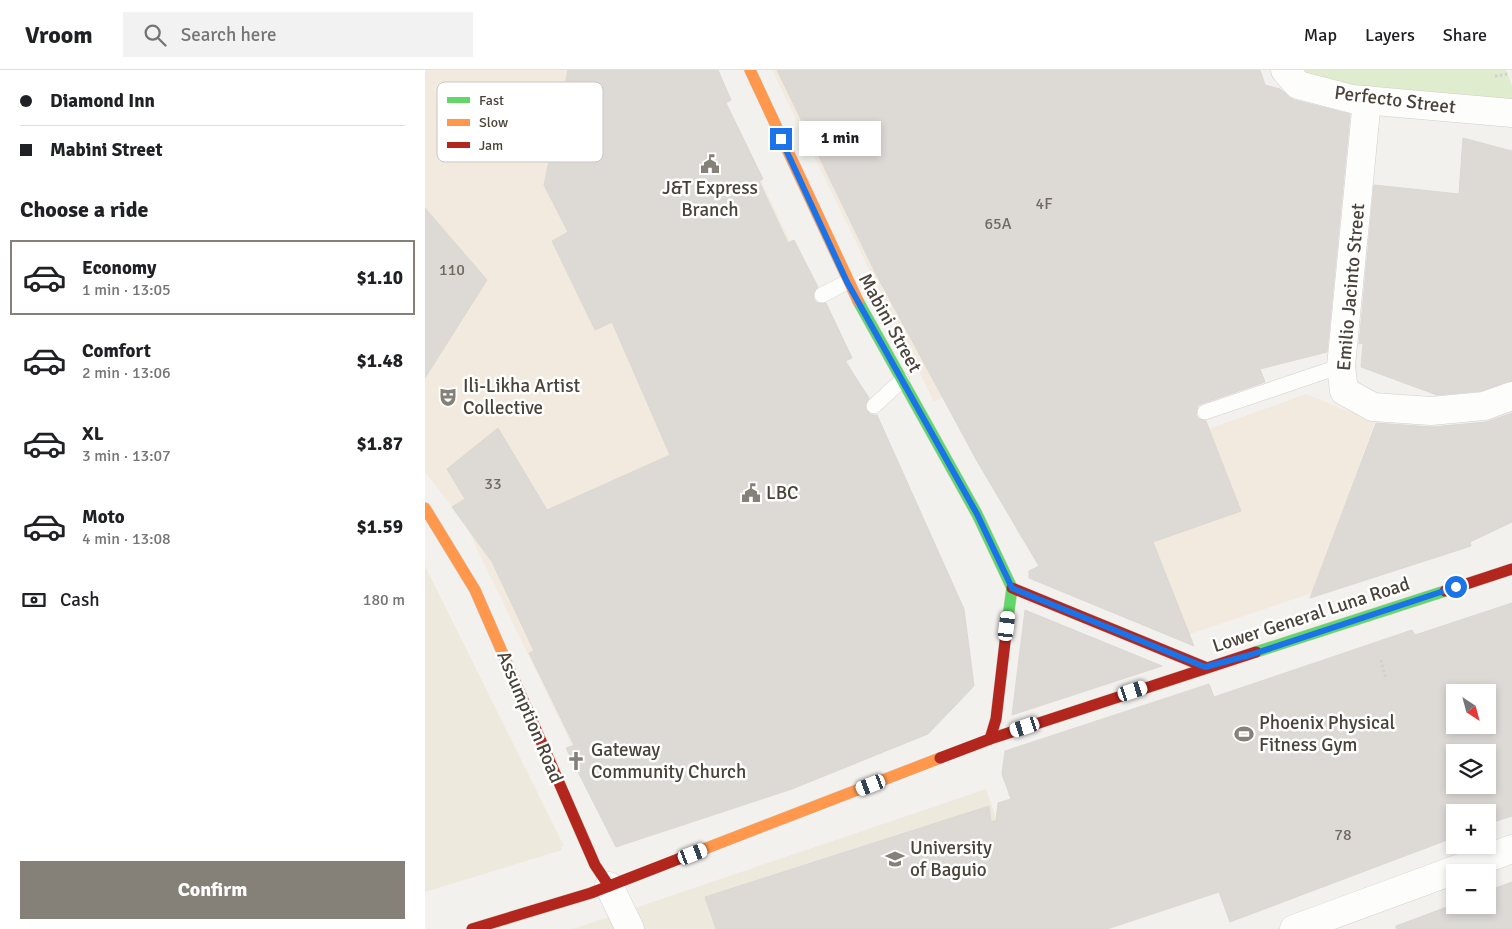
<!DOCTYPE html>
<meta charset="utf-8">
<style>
body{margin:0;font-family:Signika,sans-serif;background:#f2f2f2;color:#202124;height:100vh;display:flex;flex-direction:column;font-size:19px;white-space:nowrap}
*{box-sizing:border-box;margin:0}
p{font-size:16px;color:#757577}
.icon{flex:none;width:28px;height:28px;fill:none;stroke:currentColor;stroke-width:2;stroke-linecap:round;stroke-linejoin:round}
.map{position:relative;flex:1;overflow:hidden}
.side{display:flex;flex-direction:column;background:#fff;width:425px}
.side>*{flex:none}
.top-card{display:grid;align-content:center;height:110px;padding:0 20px;background:#fff}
.needle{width:32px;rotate:144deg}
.controls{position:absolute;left:1021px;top:614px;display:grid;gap:10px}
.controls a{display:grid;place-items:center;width:50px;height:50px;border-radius:0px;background:#fff;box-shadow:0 2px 8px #0003;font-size:25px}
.end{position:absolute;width:22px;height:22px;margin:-11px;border:6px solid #1a73e8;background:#fff;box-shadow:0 0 0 2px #fff}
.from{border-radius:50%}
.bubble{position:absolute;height:35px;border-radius:0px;background:#fff;box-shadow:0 2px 8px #0003;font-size:16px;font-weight:700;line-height:35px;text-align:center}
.car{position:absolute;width:15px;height:30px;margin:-15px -8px;border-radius:6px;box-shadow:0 0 4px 1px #0007;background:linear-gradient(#fff 24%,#345 0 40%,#fff 0 76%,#345 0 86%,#fff 0)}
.top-card b{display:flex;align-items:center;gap:18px;height:48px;font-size:19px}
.top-card b+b{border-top:1px solid #e0e0e0}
.top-card i{width:12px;height:12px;background:#202124}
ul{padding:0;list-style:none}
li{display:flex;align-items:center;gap:15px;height:75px;margin:0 10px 8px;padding:0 10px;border:2px solid transparent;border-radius:0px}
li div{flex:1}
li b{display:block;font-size:19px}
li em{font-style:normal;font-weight:700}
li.on{border-color:#858078}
li>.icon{width:45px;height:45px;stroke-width:1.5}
h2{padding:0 20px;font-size:22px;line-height:60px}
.pay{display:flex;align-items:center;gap:12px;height:55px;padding:0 20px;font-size:19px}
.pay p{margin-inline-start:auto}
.cta{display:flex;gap:10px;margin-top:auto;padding:10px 20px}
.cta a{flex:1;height:58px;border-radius:0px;background:#858078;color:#fff;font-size:20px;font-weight:700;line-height:58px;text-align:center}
header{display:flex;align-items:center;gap:30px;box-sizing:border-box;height:70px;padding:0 25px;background:#fff;border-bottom:1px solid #e0e0e0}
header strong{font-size:24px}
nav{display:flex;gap:28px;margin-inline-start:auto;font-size:18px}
.search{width:350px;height:45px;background:#f2f2f2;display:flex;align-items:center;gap:12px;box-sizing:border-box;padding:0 18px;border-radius:0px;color:#757577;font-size:19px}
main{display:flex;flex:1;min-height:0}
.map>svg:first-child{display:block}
.commercial{fill:#f2eade}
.education{fill:#ede9dd}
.green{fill:#e0ecce}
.building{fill:#dddad6;stroke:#dbd8d3;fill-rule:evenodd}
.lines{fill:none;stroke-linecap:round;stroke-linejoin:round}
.lane-casing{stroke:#d1cfcb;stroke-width:16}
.street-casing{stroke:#d1cfcb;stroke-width:29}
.fast-casing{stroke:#d2cec4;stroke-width:12}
.slow-casing{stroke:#d2cec4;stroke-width:12}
.jam-casing{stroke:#d2cec4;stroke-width:12}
.path{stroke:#d3d1cc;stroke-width:3;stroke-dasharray:2.5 2.5;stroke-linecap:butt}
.lane{stroke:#fdfdfc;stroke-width:15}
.street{stroke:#fdfdfc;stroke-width:28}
.fast{stroke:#63d668;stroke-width:11}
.slow{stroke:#ff974d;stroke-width:11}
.jam{stroke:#b3261e;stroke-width:11}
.route{stroke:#1a73e8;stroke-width:6}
.labels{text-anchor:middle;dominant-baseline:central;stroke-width:5;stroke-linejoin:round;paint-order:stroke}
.number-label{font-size:16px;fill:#706a61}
.street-label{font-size:19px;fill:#4a4339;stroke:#fff}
.poi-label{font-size:19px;fill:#4a4339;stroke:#fff;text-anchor:start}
.key{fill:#fff;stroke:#c9c7c4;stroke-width:1}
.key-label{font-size:14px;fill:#4a4339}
</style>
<header>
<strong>Vroom</strong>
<div class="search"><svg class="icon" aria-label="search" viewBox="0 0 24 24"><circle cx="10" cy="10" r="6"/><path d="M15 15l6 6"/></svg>Search here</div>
<nav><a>Map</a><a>Layers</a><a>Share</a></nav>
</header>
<main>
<section class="side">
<div class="top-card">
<b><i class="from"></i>Diamond Inn</b>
<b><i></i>Mabini Street</b>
</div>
<h2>Choose a ride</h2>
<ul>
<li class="on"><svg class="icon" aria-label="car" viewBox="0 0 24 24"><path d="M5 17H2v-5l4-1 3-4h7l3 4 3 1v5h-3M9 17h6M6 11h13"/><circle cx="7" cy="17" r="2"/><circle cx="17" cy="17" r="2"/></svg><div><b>Economy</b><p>1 min · 13:05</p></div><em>$1.10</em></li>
<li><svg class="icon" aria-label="car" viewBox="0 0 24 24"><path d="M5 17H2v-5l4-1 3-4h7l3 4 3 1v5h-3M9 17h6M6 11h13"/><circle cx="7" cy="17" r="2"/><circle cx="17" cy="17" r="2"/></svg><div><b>Comfort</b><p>2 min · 13:06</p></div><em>$1.48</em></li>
<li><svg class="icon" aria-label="car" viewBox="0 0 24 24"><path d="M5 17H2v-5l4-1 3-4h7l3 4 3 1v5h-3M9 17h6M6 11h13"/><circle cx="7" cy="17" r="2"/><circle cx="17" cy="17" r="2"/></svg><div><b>XL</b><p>3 min · 13:07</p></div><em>$1.87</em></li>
<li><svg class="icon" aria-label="car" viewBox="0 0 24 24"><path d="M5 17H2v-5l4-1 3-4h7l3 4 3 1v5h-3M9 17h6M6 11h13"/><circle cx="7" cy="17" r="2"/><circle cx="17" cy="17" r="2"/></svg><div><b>Moto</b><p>4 min · 13:08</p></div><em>$1.59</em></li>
</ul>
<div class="pay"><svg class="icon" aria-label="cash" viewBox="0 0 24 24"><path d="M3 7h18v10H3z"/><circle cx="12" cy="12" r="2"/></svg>Cash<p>180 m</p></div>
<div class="cta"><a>Confirm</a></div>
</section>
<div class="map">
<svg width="1087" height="859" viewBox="0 0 1087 859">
<rect width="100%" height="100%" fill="#f3f1ed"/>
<g class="commercial">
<polygon points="0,0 283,0 500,453 189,763 39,452 0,402"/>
<polygon points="347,0 656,0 630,269 778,361 881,324 950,352 887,523 762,565 615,496 594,465 523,324 509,332"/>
</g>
<g class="education">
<polygon points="0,496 139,776 136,777 137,780 0,822"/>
<polygon points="561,719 608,859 148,859"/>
</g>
<polygon class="green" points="860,0 1081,0 1087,16 1087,43 942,30"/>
<g class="building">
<polygon points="143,0 293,0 306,30 301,33 338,109 334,111 363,173 369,170 393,217 388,224 389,230 392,233 401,233 427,288 420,291 444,328 440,339 446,345 452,345 539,539 549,616 503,664 367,719 191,777 141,678 149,675 104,583 109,581 67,492 27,437 40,429 22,399 73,358 122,440 245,385 187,252 170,260 127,171 143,162 119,115"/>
<polygon points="352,0 835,0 840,15 855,19 869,30 925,44 902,282 835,299 840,312 773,335 771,345 774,349 781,351 816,441 728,472 769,576 604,508 604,501 614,496 552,391 450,202"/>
<polygon points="1038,68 1087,81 1087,311 1056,321 1012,325 936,297 938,273 934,274 949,115 1034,124"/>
<polygon points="0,138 62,210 0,308"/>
<polygon points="1087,343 1087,452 1045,472 1046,476 885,528 951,353 1007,357 1061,352"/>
<path d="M1087,533V746L1062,754V742H1030V767L805,852L794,822L682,859H291L280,827L564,736L566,751H571L573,733L586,729L577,704L580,681L784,614L789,627L987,560L990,565ZM1030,622H1062V655H1030ZM1030,682H1062V715H1030Z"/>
<polygon points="600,540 737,596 587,645"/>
<polygon points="1087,812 1087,859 971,859 971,856 1030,834 1062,835 1062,821"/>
</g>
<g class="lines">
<g class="lane-casing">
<g id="lane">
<polyline points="397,225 422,212"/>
<polyline points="449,336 477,310"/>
<polyline points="780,342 916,296"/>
</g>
</g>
<g class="street-casing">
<g id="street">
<polyline points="860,0 873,15 927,29 1087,43"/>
<polyline points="942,30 916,296 919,321 948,337 1006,341 1059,336 1087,326"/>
<polyline points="184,816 205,859"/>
<polyline points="869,859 1087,779"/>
</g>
</g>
<g class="fast-casing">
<g id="fast">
<polyline points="433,231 552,444 587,518 582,555"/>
<polyline points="831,582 1020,521"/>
</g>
</g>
<g class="slow-casing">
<g id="slow">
<polyline points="325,0 433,231"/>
<polyline points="0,438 50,520 91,614"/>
<polyline points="274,781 515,688"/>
</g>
</g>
<g class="jam-casing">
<g id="jam">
<polyline points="587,518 780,597"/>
<polyline points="1020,521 1087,499"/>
<polyline points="91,614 170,795 184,816"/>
<polyline points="565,669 571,649 582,555"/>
<polyline points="515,688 565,669 831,582"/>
<polyline points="47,859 166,823 274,781"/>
</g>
</g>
<g class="path">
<polyline points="1070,6 1083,4"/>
<polyline points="956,590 961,609"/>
</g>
<use href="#lane" class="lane"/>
<use href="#street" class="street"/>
<use href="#fast" class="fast"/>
<use href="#slow" class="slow"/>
<use href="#jam" class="jam"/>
</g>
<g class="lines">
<polyline class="route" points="356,69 422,212 552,444 587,518 780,597 825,585 1031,517"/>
</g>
<defs>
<g id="civic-bare" transform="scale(1.5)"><path d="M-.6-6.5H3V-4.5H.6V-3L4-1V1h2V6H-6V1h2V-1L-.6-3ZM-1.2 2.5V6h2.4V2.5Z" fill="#858078" stroke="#fff" stroke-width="2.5" paint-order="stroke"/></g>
<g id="theatre-bare" transform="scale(1.5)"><path d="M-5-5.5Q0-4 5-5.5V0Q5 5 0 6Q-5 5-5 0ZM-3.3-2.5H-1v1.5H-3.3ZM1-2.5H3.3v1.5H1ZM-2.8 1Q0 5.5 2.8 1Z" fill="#858078" stroke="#fff" stroke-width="2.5" paint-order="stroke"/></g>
<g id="stadium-bare" transform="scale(1.5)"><path d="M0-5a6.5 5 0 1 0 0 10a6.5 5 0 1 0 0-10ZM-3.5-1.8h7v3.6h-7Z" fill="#858078" stroke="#fff" stroke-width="2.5" paint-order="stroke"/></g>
<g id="church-bare" transform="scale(1.5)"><path d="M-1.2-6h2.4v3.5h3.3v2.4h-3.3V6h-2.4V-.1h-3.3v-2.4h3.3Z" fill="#858078" stroke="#fff" stroke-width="2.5" paint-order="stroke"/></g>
<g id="university-bare" transform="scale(1.5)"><path d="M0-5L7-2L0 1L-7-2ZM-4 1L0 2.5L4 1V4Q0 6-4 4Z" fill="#858078" stroke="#fff" stroke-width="2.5" paint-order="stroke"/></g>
</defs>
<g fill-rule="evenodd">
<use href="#civic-bare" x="285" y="94"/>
<use href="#theatre-bare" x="23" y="327"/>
<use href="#civic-bare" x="326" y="423"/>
<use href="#stadium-bare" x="819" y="664"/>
<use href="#church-bare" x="151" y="691"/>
<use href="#university-bare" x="470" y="789"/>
</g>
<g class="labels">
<g class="number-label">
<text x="619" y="134">4F</text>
<text x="573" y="154">65A</text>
<text x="27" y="200">110</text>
<text x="68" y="414">33</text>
<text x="918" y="765">78</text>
</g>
<g class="street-label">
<text transform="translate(970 30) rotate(7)">Perfecto Street</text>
<text transform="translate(926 217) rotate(-85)">Emilio Jacinto Street</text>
<text transform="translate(465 253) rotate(61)">Mabini Street</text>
<text transform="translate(886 545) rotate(-18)">Lower General Luna Road</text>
<text transform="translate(105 647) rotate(67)">Assumption Road</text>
</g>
<g class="poi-label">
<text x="285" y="118" text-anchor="middle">J&amp;T Express<tspan x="285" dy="22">Branch</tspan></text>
<text x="38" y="316">Ili-Likha Artist<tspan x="38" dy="22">Collective</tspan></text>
<text x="341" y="423">LBC</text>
<text x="834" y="653">Phoenix Physical<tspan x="834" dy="22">Fitness Gym</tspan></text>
<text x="166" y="680">Gateway<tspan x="166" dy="22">Community Church</tspan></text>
<text x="485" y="778">University<tspan x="485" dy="22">of Baguio</tspan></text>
</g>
</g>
<rect x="12" y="12" width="166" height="80" rx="8" class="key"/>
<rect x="22" y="27" width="23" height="6" fill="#63d668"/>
<rect x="22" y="49" width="23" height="7" fill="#ff974d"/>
<rect x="22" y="72" width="23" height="6" fill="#b3261e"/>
<g class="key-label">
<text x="54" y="35">Fast</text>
<text x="54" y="57">Slow</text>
<text x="54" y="80">Jam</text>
</g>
</svg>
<div class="controls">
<a><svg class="needle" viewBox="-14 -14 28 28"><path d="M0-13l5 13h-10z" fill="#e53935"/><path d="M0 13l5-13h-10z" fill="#757577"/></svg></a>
<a><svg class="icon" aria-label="layers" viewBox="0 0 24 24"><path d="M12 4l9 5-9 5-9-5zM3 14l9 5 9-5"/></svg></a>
<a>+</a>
<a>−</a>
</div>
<i class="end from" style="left:1031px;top:517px"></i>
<i class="end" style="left:356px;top:69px"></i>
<div class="bubble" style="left:374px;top:51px;width:82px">1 min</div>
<i class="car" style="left:582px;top:556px;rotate:7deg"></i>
<i class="car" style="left:708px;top:621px;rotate:72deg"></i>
<i class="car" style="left:600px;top:657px;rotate:252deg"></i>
<i class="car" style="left:446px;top:715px;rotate:249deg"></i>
<i class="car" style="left:268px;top:784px;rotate:69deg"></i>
</div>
</main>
